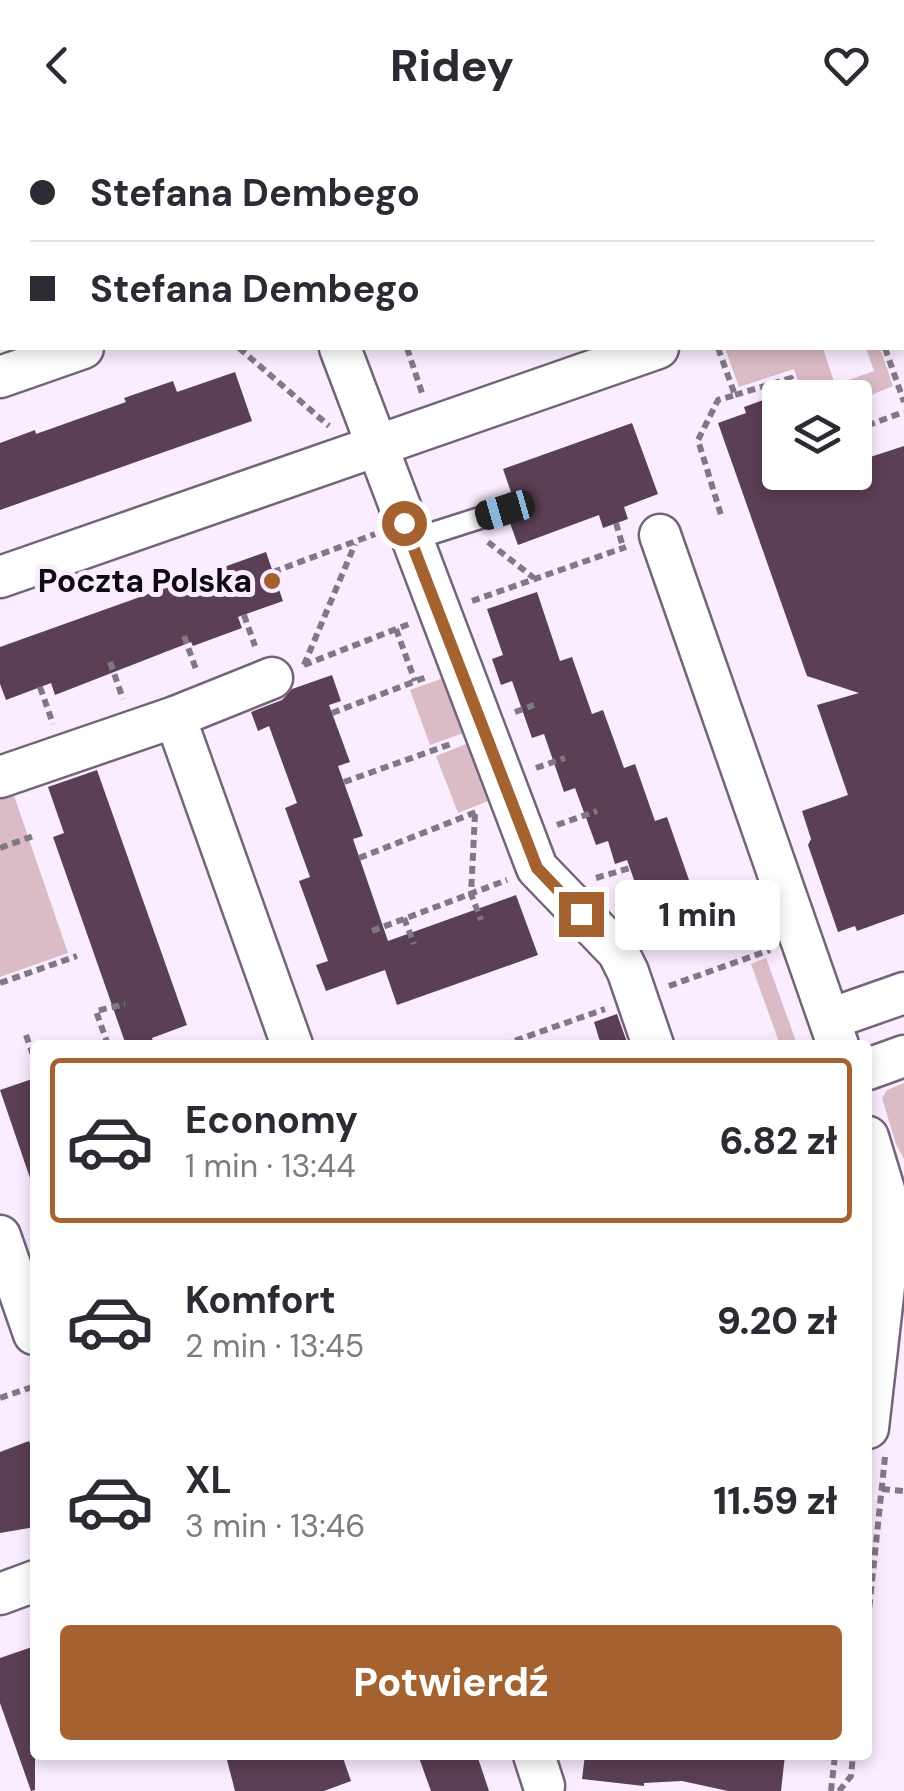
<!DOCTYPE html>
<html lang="pl">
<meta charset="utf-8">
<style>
body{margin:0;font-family:"DM Sans",sans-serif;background:#f7f7f7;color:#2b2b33;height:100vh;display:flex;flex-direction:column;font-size:38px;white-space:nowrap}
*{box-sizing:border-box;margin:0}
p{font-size:32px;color:#7c7c81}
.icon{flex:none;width:55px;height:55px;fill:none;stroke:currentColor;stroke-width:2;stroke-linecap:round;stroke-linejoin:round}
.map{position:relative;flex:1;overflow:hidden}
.sheet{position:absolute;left:30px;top:910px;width:842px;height:720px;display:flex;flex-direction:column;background:#fff;border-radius:10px;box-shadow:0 5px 15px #0003}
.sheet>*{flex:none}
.banner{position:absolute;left:0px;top:0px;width:905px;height:220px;box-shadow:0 5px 15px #0003;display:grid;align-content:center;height:220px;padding:0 30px;background:#fff}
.buttons{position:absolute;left:762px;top:250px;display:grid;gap:20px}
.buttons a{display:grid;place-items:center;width:110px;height:110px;border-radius:10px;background:#fff;box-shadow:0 5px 15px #0003;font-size:50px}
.end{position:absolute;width:45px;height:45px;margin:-22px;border:12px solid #a56231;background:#fff;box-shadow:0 0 0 5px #fff}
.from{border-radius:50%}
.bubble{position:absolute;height:70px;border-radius:10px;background:#fff;box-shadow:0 5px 15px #0003;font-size:32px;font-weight:800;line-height:70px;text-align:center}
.car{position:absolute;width:30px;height:60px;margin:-30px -15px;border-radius:12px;box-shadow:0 0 8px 2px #0007;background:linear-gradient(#222 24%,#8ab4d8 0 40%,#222 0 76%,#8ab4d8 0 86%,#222 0)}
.banner b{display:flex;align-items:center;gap:35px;height:95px;font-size:38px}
.banner b+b{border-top:2px solid #e1e1e2}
.banner i{width:25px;height:25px;background:#2b2b33}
ul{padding:18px 0 0;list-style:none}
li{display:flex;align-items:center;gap:30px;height:165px;margin:0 20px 15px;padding:0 10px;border:5px solid transparent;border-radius:10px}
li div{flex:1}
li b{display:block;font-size:38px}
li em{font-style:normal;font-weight:800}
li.selected{border-color:#a56231}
li>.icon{width:90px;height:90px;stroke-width:1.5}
.primary-button{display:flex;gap:20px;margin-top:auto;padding:20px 30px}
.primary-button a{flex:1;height:115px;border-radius:10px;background:#a56231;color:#fff;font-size:40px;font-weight:800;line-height:115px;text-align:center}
header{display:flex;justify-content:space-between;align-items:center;height:130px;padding:0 30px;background:#fff;font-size:45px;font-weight:800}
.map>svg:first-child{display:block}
.green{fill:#dbbbc6}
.building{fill:#5b3f55}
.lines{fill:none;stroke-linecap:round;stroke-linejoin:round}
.lane-casing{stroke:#73637c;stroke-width:25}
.street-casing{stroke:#73637c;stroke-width:45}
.path{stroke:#817885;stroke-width:6;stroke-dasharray:8 5;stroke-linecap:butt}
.lane{stroke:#fff;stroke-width:20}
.street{stroke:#fff;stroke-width:40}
.route{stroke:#a56231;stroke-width:12}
.poi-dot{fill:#a56231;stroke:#f9edff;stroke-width:4}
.labels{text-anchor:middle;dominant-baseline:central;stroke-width:10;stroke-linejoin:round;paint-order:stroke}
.poi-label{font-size:32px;font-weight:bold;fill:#0f0912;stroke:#f9edff;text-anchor:end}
</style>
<header><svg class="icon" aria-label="back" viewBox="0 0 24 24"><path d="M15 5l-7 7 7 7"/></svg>Ridey<svg class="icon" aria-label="heart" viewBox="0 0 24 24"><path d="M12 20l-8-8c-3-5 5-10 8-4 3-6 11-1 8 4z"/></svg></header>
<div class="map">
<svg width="904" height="1661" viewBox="0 0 904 1661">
<rect width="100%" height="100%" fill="#f9edff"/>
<g class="green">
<polygon points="725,218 823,218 839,267 803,267 794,239 739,257"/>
<polygon points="866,218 880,218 893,256 855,272 846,251 874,241"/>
<polygon points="449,546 469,601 430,615 410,560"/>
<polygon points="474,611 496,668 458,683 436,626"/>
<polygon points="10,654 68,823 0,847 0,659"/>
<polygon points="766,828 797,914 795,915 780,915 751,834"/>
<polygon points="904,953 904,1029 896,1014 882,968 887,960"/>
</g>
<g class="building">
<polygon points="235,242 252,291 0,380 0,313 35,300 36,304 126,272 124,268 173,251 177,262"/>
<polygon points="780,264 780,342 855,342 855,332 904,316 904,784 857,801 855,796 838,802 808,715 811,709 802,681 848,665 817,575 859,563 807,546 718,293 746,283 744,277"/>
<polygon points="632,293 658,364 624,377 628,389 603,398 599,385 518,415 510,393 518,384 518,375 509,367 500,366 511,362 503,339"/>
<polygon points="266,422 283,471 238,487 242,498 193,516 191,512 55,565 51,553 6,570 0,554 0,517"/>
<polygon points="537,462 560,531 572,527 592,584 603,580 624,638 635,634 655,691 667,687 696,770 647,787 627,730 615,734 608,711 596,715 575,658 564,662 544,604 532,608 512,551 501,555 492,529 503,525 487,479"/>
<polygon points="332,545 341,571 329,575 350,632 338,636 363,706 353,709 388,811 516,765 538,825 397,875 385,840 326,861 316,835 328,831 299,751 310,747 285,678 297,673 269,596 258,601 251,582 282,570 292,559"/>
<polygon points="97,640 187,895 152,908 154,915 126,915 53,707 64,703 48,657"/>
<polygon points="617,884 628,915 601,915 594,892"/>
<polygon points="35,948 35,1050 31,1051 0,960"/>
<polygon points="29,1311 35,1326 35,1397 0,1403 0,1322"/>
<polygon points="35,1516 35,1660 31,1661 0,1573 0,1528"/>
<polygon points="242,1625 342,1625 351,1651 324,1661 235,1661 227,1630"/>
<polygon points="418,1625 477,1625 489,1661 431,1661"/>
<polygon points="585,1625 785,1625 781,1661 728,1661 682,1651 644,1653 644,1656 582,1649"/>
</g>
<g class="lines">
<g class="lane-casing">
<polyline id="lane" points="411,410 505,380"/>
</g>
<g class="street-casing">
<g id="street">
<polyline points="237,0 238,2"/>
<polyline points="0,85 2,91"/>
<polyline points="902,133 904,132"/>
<polyline points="340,218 537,738 618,822 628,842 653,915"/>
<polyline points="0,247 83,218"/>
<polyline points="660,405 838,915"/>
<polyline points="0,447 658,218"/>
<polyline points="175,587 292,915"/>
<polyline points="0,647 175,587 272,548"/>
<polyline points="830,889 904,863"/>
<polyline points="868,939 904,926"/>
<polyline points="868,1007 892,1086 868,1298"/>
<polyline points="0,1106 34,1204"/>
<polyline points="0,1464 35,1451"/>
<polyline points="534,1625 544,1656"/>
</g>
</g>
<g class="path">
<polyline points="332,0 333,2"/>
<polyline points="466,0 467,2"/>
<polyline points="589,0 590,2"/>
<polyline points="860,0 861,2"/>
<polyline points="174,2 181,0"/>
<polyline points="0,35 2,42"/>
<polyline points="902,201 904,200"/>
<polyline points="239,218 329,296"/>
<polyline points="407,218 423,266"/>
<polyline points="718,218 735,265 718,270 698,310 721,385"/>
<polyline points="885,218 904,272"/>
<polyline points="735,265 791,248 797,268"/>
<polyline points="855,300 904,282"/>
<polyline points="616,393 623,417"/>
<polyline points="488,412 534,448"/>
<polyline points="273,442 375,404"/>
<polyline points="472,471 626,417"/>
<polyline points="244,485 255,516"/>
<polyline points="396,499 415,551"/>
<polyline points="184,506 197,542"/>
<polyline points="110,532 123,569"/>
<polyline points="304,535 409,494"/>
<polyline points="304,535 355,414"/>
<polyline points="40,557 53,594"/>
<polyline points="515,582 534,575"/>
<polyline points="332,583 429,546"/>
<polyline points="536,638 565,628"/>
<polyline points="344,652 451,614"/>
<polyline points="475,684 471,764 481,790"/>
<polyline points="557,695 597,681"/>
<polyline points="0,718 36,705"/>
<polyline points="359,728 479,681"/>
<polyline points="596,748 630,738"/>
<polyline points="404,788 414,814"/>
<polyline points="372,801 507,750"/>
<polyline points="0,853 77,826"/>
<polyline points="669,856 770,820"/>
<polyline points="26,905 35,931"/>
<polyline points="108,915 96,881 125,874"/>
<polyline points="503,915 605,879"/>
<polyline points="0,1268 35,1256"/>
<polyline points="882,1359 904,1361"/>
<polyline points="868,1490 885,1327"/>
<polyline points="831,1661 835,1625"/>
<polyline points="839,1661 851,1646 853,1625"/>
</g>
<use href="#lane" class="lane"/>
<use href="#street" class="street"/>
</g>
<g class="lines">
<polyline class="route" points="404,393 537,738 581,784"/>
</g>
<circle class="poi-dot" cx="272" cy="451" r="10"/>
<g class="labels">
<g class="poi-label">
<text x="252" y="451">Poczta Polska</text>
</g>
</g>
</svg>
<div class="buttons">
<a><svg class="icon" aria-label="layers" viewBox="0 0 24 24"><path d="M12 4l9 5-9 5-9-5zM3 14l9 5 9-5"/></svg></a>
</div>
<i class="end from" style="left:404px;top:393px"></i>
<i class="end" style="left:581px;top:784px"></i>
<div class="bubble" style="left:615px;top:750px;width:165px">1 min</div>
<i class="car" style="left:505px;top:380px;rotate:254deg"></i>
<div class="banner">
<b><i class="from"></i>Stefana Dembego</b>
<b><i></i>Stefana Dembego</b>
</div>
<section class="sheet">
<ul>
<li class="selected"><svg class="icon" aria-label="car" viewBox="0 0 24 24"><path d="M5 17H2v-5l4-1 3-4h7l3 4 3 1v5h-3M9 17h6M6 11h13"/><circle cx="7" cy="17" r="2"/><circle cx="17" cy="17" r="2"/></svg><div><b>Economy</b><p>1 min · 13:44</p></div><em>6.82 zł</em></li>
<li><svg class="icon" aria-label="car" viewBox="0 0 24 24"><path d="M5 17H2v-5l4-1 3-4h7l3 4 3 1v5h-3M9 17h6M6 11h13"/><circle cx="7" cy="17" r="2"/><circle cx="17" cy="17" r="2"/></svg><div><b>Komfort</b><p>2 min · 13:45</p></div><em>9.20 zł</em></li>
<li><svg class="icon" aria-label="car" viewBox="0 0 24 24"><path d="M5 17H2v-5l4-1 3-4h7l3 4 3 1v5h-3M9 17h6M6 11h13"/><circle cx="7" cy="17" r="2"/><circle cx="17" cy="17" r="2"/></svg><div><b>XL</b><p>3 min · 13:46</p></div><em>11.59 zł</em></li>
</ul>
<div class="primary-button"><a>Potwierdź</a></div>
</section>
</div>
